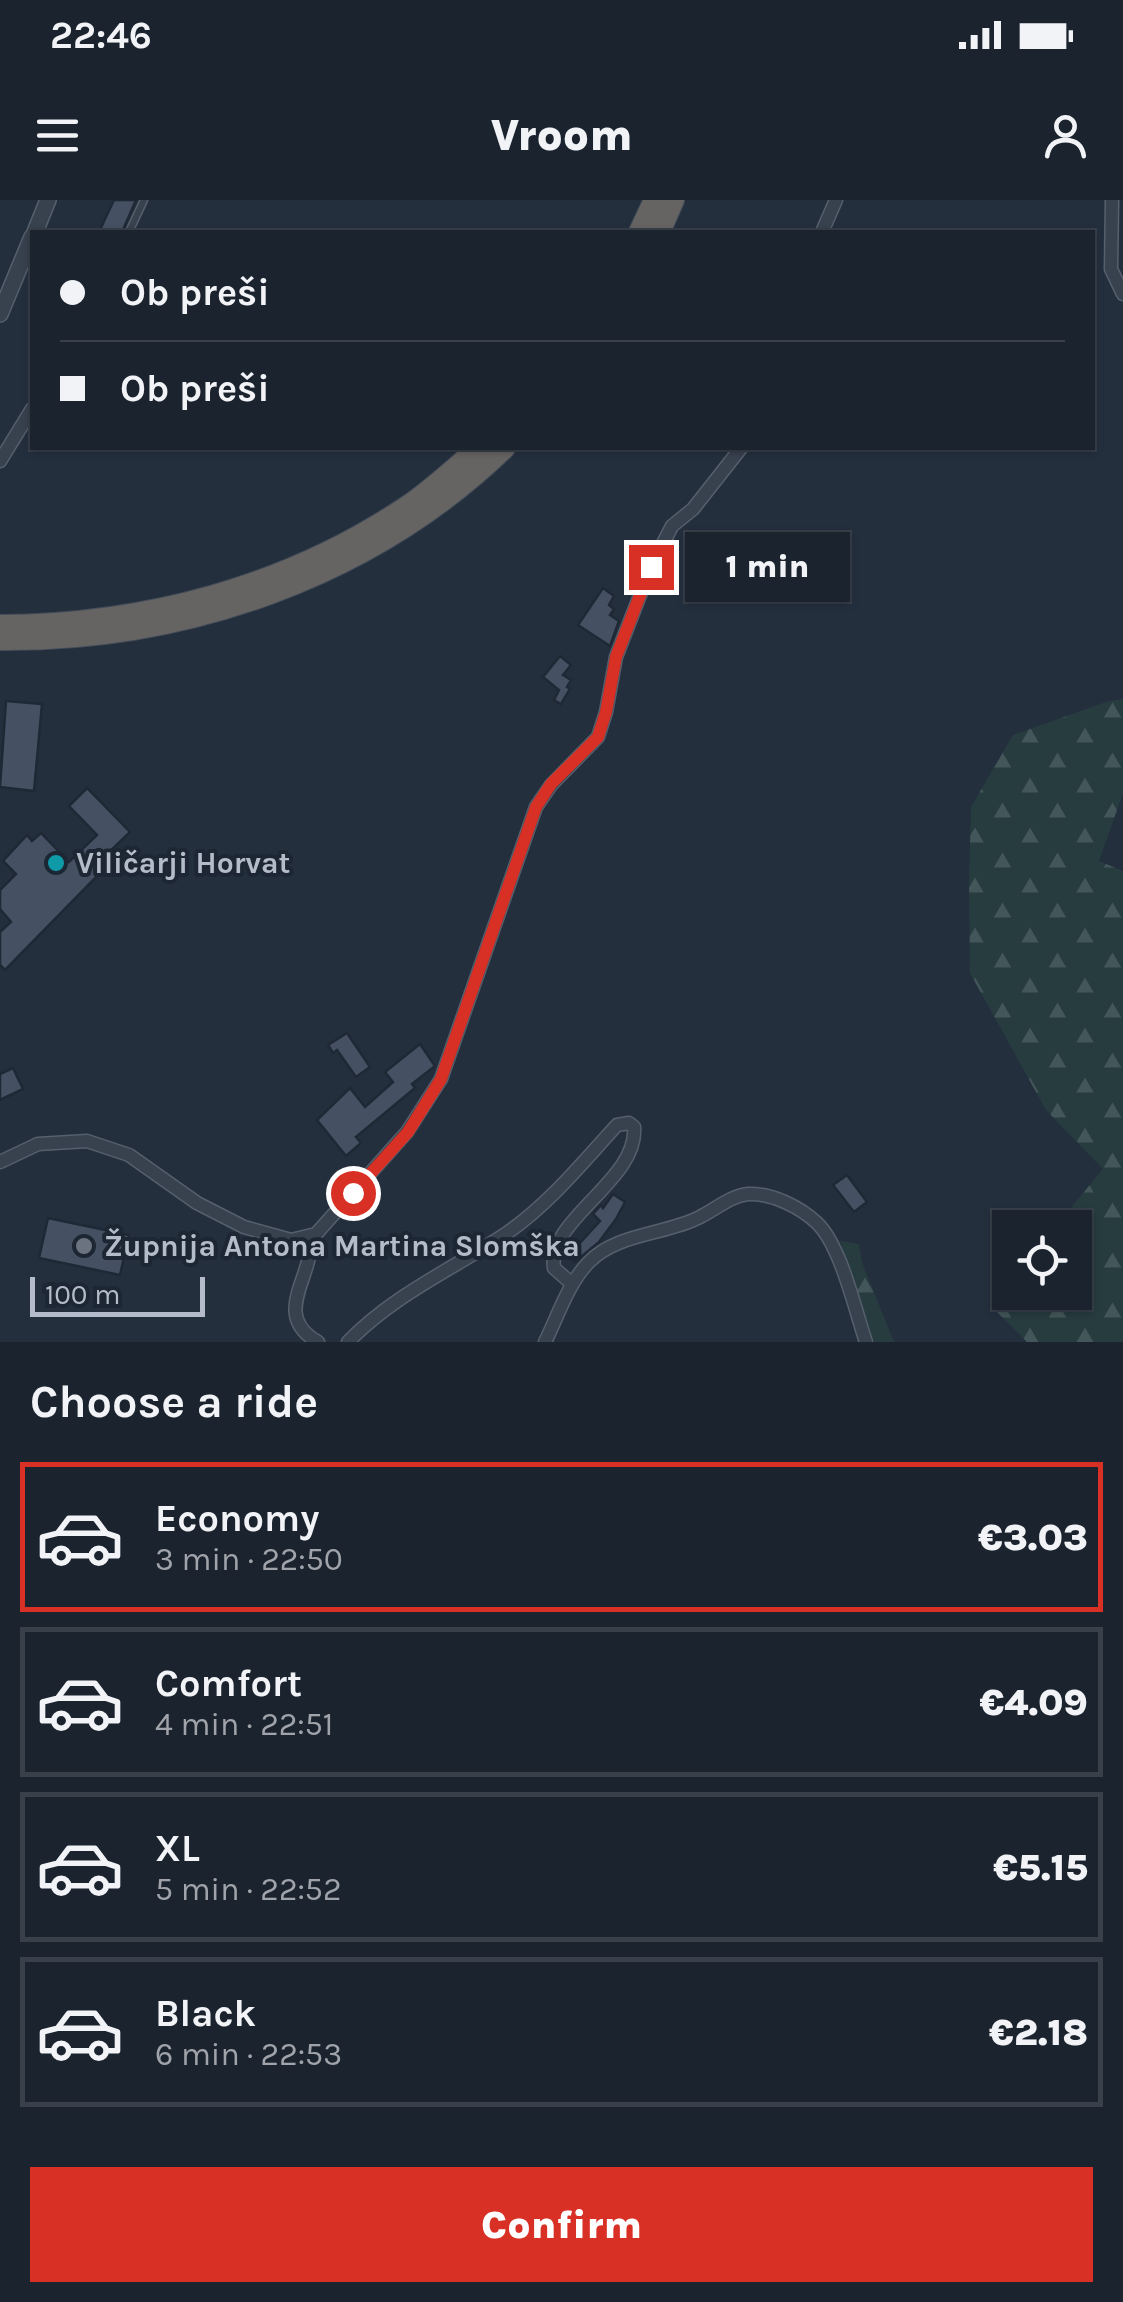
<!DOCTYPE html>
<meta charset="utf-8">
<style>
body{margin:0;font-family:Karla,sans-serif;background:#282f3a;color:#f1f3f6;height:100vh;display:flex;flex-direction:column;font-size:38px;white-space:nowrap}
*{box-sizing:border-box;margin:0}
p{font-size:32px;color:#a0a4aa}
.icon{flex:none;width:55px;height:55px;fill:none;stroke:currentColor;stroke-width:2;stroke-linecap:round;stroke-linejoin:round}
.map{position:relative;height:1142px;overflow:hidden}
.drawer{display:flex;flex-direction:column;background:#1b232e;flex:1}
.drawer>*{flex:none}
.hud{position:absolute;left:30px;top:30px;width:1065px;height:220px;border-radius:0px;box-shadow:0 2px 8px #0004,0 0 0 2px #39404a;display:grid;align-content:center;height:220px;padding:0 30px;background:#1b232e}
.tools{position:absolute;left:992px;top:1010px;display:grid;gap:20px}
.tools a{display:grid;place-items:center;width:100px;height:100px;border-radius:0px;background:#1b232e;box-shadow:0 2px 8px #0004,0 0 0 2px #39404a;font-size:50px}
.scale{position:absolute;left:30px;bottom:25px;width:175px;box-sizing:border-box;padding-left:10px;border:5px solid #b4bcc9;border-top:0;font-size:28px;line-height:35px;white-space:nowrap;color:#b4bcc9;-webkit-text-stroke:8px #1d2633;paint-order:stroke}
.end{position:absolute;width:45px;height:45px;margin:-22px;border:12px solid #d93025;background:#fff;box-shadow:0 0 0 5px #fff}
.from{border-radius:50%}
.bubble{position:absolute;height:70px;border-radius:0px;background:#1b232e;box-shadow:0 2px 8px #0004,0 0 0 2px #39404a;font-size:32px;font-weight:800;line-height:70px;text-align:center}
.hud b{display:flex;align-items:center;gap:35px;height:95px;font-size:38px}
.hud b+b{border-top:2px solid #39404a}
.hud i{width:25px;height:25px;background:#f1f3f6}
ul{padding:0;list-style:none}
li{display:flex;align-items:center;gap:30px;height:150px;margin:0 20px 15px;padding:0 10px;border:5px solid #39404a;border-radius:0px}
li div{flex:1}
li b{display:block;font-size:38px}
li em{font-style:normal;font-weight:800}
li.active{border-color:#d93025}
li>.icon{width:90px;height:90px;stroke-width:1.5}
h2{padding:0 30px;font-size:45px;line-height:120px}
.button{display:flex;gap:20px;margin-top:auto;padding:20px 30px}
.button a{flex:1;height:115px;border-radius:0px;background:#d93025;color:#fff;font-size:40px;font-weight:800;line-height:115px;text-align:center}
.status{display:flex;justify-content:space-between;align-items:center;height:70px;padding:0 50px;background:#1b232e;direction:ltr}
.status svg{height:28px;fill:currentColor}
header{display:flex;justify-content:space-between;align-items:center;height:130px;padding:0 30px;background:#1b232e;font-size:45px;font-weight:800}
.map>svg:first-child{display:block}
.forest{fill:url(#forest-firs)}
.building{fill:#455162;stroke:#1f2835;stroke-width:2.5}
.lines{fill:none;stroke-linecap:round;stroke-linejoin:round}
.service-casing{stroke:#565f6c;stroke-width:9}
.minor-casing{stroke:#565f6c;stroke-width:15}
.tertiary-casing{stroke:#565f6c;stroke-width:18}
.trunk-casing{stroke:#434c59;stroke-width:22}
.service{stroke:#38414e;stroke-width:6}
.minor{stroke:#38414e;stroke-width:12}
.tertiary{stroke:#38414e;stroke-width:15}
.trunk{stroke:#656462;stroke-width:20}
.route{stroke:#d93025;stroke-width:12}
.culture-dot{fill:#0f9aa8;stroke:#1d2633;stroke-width:4}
.worship-dot{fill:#6b7280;stroke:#1d2633;stroke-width:4}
.labels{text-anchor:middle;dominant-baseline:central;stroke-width:8;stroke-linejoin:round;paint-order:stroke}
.poi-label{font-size:30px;font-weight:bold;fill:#b4bcc9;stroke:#1d2633;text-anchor:start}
</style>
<div class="status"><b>22:46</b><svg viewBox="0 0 49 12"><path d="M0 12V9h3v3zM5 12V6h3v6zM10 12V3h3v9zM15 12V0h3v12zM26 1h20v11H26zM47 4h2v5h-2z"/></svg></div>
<header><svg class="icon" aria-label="menu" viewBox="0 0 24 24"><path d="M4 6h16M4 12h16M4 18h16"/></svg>Vroom<svg class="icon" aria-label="person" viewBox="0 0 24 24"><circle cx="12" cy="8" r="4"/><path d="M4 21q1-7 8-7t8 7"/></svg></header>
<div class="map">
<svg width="1123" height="1142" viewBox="0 0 1123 1142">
<defs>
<pattern id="forest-firs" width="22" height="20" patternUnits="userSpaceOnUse" patternTransform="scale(2.5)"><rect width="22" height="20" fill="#263c3f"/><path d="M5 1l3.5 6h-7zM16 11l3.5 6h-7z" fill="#435659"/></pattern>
</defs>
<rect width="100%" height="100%" fill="#242f3e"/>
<g class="forest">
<polygon points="1123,499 1123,593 1099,661 1123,671 1123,1142 1027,1142 990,1105 1010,1081 1010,1092 1075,1092 1075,1028 1055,1027 1103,969 1046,910 970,773 969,683 971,607 1013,535 1109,501"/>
<polygon points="840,1041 859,1044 862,1063 894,1142 874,1142"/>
</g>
<g class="building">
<polygon points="114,0 136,0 122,32 99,32"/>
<polygon points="603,388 614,396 609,405 614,409 610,415 619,421 610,446 578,425"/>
<polygon points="560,456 571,465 563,475 571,480 567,487 570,489 561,504 554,500 559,490 543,477"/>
<polygon points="6,501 42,504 34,591 0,587"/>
<polygon points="87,588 130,632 102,659 108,665 5,770 0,765 0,732 11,722 0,709 0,690 16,674 3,661 27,635 32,641 41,633 69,662 97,635 69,606"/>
<polygon points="347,833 370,867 356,877 337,850 333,853 328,845"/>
<polygon points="420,844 435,866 412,884 415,888 356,937 361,943 346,956 317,920 350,888 365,907 393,882 385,872"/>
<polygon points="13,868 23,889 0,900 0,874"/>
<polygon points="847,975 867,1002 854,1012 833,985"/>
<polygon points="613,994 625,1002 616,1019 599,1042 575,1062 568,1056 600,1021 593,1014 601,1005 603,1008"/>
<polygon points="48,1018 129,1035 120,1075 39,1058"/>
</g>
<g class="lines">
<g class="service-casing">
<polyline id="service" points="129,32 144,0"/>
</g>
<g class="minor-casing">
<g id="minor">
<polyline points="1112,0 1111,69 1123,94"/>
<polyline points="822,32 836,0"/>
<polyline points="0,261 32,209"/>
<polyline points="0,962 38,944 87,941 129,955 197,1003 244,1027 291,1040 316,1034 407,932 441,879 536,607 551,585 598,537 606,512 616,457 651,367 672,326 693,309 741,248"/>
<path d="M310,1037C316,1075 269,1114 318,1142"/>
<path d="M348,1142C393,1095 453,1069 507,1033C550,1003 582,963 617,925L629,923L634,927C639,980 546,1020 554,1068L572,1084"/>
<path d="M545,1142C558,1116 568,1083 589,1062C617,1033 665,1035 700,1017C716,1009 730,996 748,994C772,993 800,1007 817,1023C841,1046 855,1110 866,1142"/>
</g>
</g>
<g class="tertiary-casing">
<g id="tertiary">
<polyline points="35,32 48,0"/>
<polyline points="0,114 32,37"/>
</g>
</g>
<g class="trunk-casing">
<g id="trunk">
<polyline points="639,32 654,0"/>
<polyline points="660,32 674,0"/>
<path d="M0,425C145,424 286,387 407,306C432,289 455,267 478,248"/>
<path d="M0,440C184,442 371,378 505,248"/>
</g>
</g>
<use href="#service" class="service"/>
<use href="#minor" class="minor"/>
<use href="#tertiary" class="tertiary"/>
<use href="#trunk" class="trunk"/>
</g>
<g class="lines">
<polyline class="route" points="353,993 408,932 441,879 536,607 551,584 598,537 606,512 616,457 651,367"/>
</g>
<circle class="culture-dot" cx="56" cy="663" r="10"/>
<circle class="worship-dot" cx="84" cy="1046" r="10"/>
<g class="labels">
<g class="poi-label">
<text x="76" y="663">Viličarji Horvat</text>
<text x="104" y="1046">Župnija Antona Martina Slomška</text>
</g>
</g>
</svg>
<div class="tools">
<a><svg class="icon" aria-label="locate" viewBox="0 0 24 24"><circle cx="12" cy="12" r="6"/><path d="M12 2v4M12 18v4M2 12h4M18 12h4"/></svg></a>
</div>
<div class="scale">100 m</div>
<i class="end from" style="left:353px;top:993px"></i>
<i class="end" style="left:651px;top:367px"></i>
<div class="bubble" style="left:685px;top:332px;width:165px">1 min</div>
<div class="hud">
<b><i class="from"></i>Ob preši</b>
<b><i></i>Ob preši</b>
</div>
</div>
<section class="drawer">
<h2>Choose a ride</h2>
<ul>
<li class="active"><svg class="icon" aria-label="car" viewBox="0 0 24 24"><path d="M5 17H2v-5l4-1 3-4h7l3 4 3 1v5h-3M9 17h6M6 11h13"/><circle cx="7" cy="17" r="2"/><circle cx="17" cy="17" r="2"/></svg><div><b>Economy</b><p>3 min · 22:50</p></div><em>€3.03</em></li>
<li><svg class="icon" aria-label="car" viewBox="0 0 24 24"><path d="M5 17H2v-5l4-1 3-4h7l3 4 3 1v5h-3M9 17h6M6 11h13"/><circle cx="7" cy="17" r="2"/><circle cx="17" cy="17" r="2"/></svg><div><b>Comfort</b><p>4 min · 22:51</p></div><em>€4.09</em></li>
<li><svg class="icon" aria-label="car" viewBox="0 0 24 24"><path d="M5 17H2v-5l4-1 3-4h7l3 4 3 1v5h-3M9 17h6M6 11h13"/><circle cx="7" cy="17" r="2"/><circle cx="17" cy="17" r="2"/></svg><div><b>XL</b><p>5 min · 22:52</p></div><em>€5.15</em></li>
<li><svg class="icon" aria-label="car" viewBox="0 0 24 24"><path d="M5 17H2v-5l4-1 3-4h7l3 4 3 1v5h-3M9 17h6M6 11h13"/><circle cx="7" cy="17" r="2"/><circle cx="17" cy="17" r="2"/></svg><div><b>Black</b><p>6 min · 22:53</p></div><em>€2.18</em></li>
</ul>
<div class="button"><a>Confirm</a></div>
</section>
